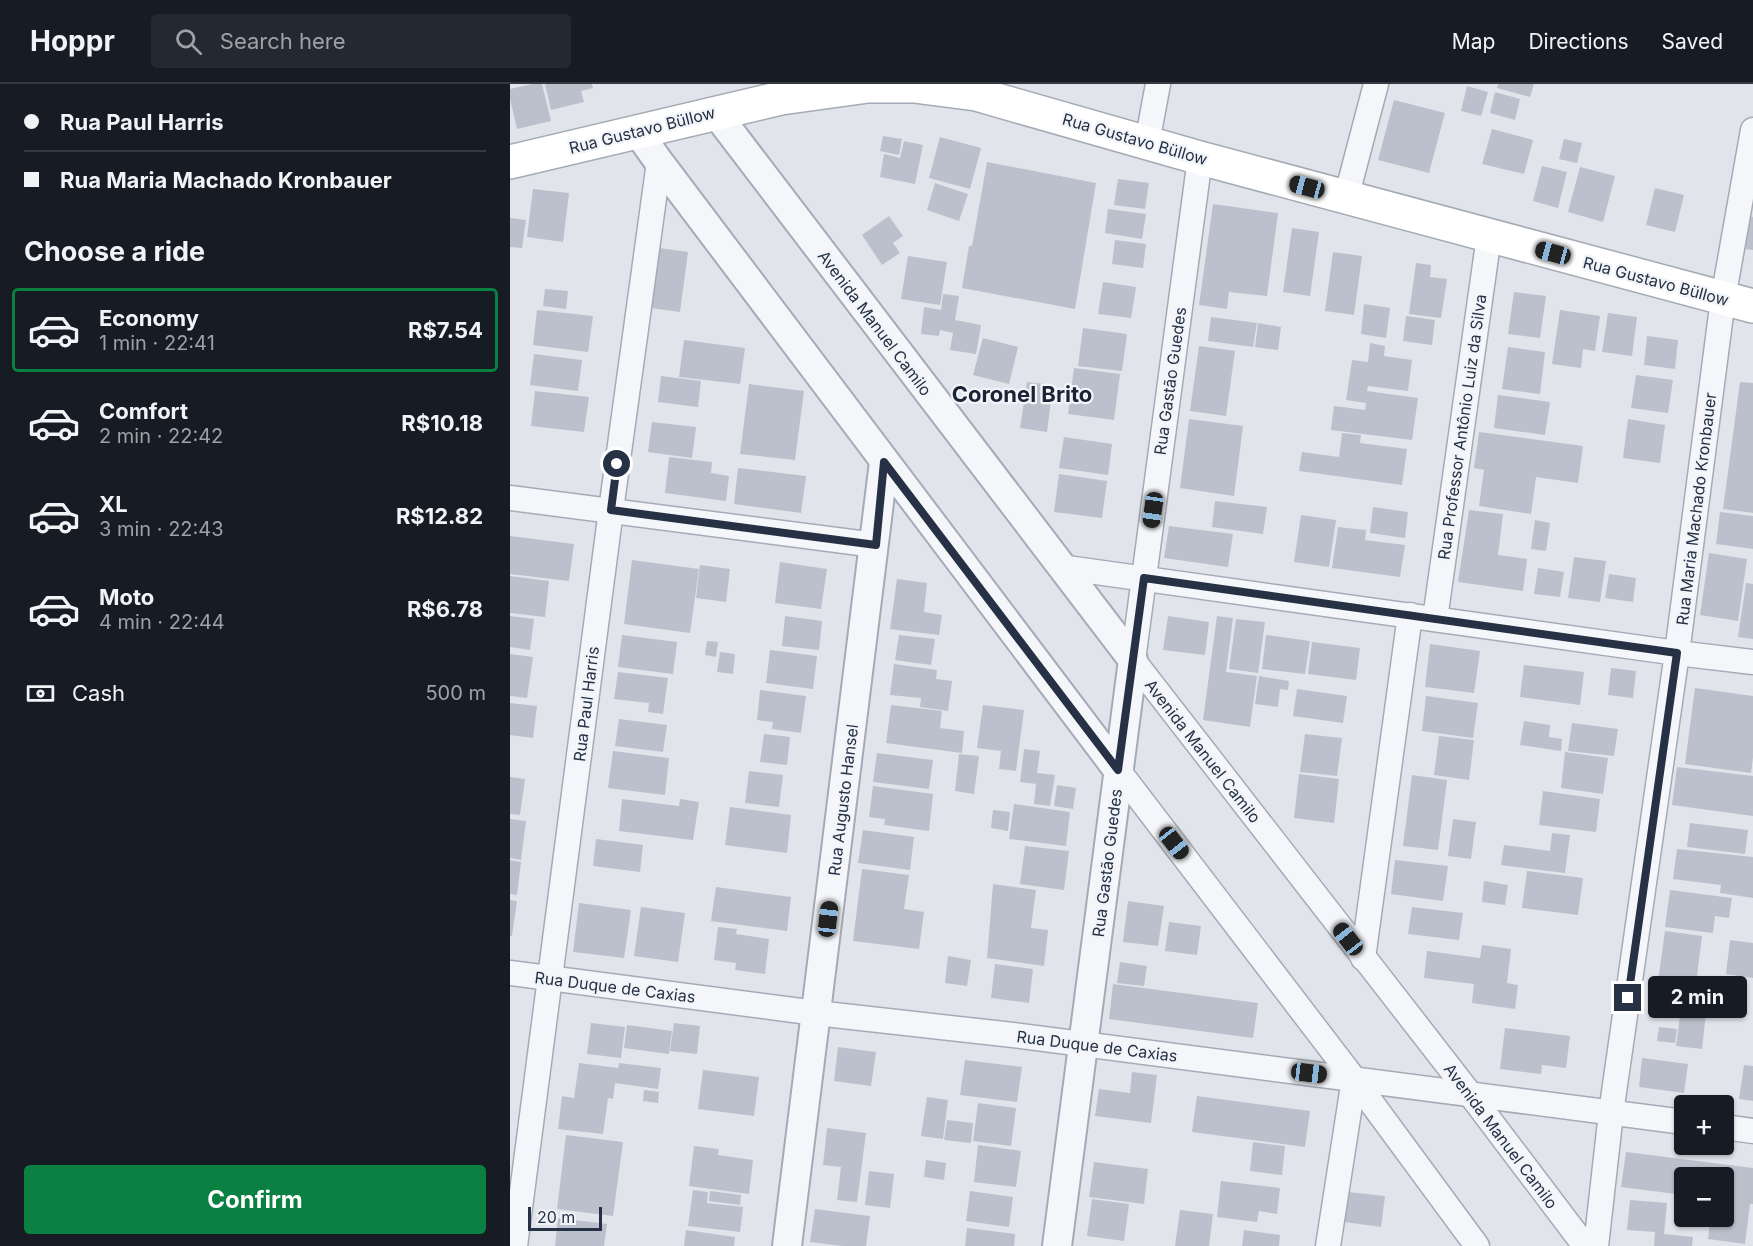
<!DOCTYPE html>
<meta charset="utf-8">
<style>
body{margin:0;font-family:Inter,sans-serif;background:#242831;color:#f1f3f6;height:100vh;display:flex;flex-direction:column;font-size:22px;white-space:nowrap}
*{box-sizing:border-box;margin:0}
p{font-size:20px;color:#9ea1a6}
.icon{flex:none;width:33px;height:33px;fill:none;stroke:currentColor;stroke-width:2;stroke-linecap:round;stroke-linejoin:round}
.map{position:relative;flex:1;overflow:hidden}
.panel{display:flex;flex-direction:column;background:#171b24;width:510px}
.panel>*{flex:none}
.banner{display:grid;align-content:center;height:132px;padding:0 24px;background:#171b24}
.fabs{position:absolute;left:1164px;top:1011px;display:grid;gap:12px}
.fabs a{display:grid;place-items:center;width:60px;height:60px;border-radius:6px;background:#171b24;box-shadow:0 2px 4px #0004;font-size:30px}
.scale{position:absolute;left:18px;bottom:15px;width:74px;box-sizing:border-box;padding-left:6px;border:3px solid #273145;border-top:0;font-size:16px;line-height:21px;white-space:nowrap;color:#273145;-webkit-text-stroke:4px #f1f4f8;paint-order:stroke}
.end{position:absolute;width:27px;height:27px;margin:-14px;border:8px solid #273145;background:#fff;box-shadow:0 0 0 3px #fff}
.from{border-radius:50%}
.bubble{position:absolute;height:42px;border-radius:6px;background:#171b24;box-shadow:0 2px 4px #0004;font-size:20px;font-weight:700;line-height:42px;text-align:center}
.car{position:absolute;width:18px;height:36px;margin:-18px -9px;border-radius:8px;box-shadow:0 0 4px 2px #0007;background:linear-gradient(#222 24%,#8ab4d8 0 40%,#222 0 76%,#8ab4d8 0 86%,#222 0)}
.banner b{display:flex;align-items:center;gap:21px;height:57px;font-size:22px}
.banner b+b{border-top:2px solid #363941}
.banner i{width:15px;height:15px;background:#f1f3f6}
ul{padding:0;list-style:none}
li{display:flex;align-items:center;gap:18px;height:84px;margin:0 12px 9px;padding:0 12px;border:3px solid transparent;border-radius:6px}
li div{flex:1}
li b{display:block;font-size:22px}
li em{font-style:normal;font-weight:700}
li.selected{border-color:#0b8043}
li>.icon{width:54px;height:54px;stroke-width:1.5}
h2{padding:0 24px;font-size:27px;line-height:72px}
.pay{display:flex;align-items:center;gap:15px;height:66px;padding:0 24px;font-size:22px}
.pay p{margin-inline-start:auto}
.primary-button{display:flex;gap:12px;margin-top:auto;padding:12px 24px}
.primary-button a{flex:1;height:69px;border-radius:6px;background:#0b8043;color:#fff;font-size:24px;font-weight:700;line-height:69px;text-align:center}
header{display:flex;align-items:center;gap:36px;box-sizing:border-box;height:84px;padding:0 30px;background:#171b24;border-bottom:2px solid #363941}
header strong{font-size:28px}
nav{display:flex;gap:33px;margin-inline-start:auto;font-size:21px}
.search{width:420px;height:54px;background:#242831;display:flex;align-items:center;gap:15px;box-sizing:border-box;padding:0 21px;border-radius:6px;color:#9ea1a6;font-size:22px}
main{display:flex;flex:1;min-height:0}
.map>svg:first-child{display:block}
.building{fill:#bbc0cc}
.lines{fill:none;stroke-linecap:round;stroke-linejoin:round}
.minor-casing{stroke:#a5abb6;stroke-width:27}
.tertiary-casing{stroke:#a5abb6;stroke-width:32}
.secondary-casing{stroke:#a5abb6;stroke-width:36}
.minor{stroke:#f4f6f9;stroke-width:24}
.tertiary{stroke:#f4f6f9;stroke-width:28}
.secondary{stroke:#fff;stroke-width:33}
.route{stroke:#273145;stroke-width:8}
.labels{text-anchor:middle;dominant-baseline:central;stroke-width:4.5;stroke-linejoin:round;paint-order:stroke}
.street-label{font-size:16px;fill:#273145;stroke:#f1f4f8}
.district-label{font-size:22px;font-weight:bold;fill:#1a2235;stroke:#f1f4f8}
</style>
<header>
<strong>Hoppr</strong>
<div class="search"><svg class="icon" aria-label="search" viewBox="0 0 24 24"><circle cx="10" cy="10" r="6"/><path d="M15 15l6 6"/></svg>Search here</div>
<nav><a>Map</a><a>Directions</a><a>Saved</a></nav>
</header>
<main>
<section class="panel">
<div class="banner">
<b><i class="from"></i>Rua Paul Harris</b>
<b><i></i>Rua Maria Machado Kronbauer</b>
</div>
<h2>Choose a ride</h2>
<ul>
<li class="selected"><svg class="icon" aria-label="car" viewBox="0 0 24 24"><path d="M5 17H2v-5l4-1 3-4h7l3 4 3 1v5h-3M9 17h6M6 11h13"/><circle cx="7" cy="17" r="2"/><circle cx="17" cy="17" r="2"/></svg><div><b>Economy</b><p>1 min · 22:41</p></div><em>R$7.54</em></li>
<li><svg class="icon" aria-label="car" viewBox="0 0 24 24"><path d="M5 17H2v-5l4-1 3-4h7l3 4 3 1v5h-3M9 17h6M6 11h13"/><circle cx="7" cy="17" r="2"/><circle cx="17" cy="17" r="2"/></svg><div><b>Comfort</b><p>2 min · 22:42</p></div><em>R$10.18</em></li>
<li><svg class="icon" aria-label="car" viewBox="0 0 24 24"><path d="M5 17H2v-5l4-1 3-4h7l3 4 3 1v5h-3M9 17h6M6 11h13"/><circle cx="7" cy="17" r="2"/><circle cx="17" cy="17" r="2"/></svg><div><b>XL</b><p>3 min · 22:43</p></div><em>R$12.82</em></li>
<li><svg class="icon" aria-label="car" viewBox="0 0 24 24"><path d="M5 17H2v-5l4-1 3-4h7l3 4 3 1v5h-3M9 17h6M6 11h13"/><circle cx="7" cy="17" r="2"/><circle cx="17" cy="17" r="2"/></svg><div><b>Moto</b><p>4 min · 22:44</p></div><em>R$6.78</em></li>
</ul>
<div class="pay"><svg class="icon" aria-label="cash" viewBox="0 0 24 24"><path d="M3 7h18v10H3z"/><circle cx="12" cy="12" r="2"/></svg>Cash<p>500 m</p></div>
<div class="primary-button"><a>Confirm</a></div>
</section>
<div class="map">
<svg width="1243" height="1162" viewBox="0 0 1243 1162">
<rect width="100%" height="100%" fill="#e1e5eb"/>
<g class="building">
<polygon points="22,0 32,0 41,37 7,45 0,15 0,5"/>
<polygon points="35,0 82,0 83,4 71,7 74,18 41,26"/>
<polygon points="988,0 1024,0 1020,13 987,4"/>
<polygon points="957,2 978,8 971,32 951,27"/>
<polygon points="985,8 1010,15 1005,36 980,29"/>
<polygon points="884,16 935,29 919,89 868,76"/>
<polygon points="982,45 1023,56 1014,90 972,80"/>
<polygon points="373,52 392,55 389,71 370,67"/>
<polygon points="430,53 471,64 460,105 419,94"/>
<polygon points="1054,55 1072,59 1067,79 1049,75"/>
<polygon points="394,57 413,61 405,100 370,93 374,70 390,74"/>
<polygon points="477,78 586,99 565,225 452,204 459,162 462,162"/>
<polygon points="1032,82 1057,88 1048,124 1023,117"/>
<polygon points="1070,83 1105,92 1093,138 1058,128"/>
<polygon points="608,95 639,99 635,125 604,121"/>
<polygon points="425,99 458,110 449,137 417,126"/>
<polygon points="1145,104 1174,111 1165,148 1136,141"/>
<polygon points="23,105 59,109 53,158 17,153"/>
<polygon points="703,120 768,129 757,212 719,208 717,225 689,221"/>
<polygon points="598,125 636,130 632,155 595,149"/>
<polygon points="379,132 393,152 383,159 390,169 372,181 352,151"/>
<polygon points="1240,132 1243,133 1243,166 1235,165"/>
<polygon points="0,134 16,136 12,164 0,163"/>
<polygon points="782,144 809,148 800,212 773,208"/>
<polygon points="605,156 636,160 633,184 602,180"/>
<polygon points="149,164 178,168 170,228 141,224"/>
<polygon points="823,168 852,172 844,231 815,227"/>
<polygon points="398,172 437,178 430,221 391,215"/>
<polygon points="906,179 921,181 920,193 937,195 931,234 899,230"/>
<polygon points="593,198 626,203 621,234 588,230"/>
<polygon points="35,205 58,207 56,225 33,222"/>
<polygon points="1004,208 1036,212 1030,254 998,250"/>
<polygon points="433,210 449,212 445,236 471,241 466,270 440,266 443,249 430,246 429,252 411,250 414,223 431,226"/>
<polygon points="854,220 880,224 876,254 851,250"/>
<polygon points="27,226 83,232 78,268 23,261"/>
<polygon points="1050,226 1090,232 1085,267 1073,265 1071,284 1042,280"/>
<polygon points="1098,229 1127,233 1122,272 1092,268"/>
<polygon points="896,232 925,236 922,261 893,257"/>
<polygon points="701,233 747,239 743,263 698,257"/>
<polygon points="748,239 771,243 768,266 745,263"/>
<polygon points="573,244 617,250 612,287 568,282"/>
<polygon points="1137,252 1168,256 1165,285 1134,281"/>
<polygon points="473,254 508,263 499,300 463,291"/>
<polygon points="174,256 235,264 230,300 169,293"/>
<polygon points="860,259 875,262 874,272 902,276 898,307 858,302 857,307 908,314 902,356 821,346 824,322 855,326 856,319 836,316 842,276 858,278"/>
<polygon points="689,262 725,267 716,332 680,327"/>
<polygon points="998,263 1035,268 1030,310 992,305"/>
<polygon points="24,270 72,276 68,307 20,301"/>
<polygon points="564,284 610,290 604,336 558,330"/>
<polygon points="1126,291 1163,296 1158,329 1121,324"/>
<polygon points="151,292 191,297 188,323 148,318"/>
<polygon points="517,298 543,301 537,348 510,344"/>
<polygon points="1230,298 1243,299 1243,429 1213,425"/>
<polygon points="239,300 294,307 285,376 230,370"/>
<polygon points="25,307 79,313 74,348 21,342"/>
<polygon points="988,311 1040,318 1035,351 984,344"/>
<polygon points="679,335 733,342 724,412 670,404"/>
<polygon points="1118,335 1155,341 1150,379 1113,374"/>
<polygon points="142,338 186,343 182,374 138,368"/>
<polygon points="969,348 1073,362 1068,399 1026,393 1021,430 969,422 974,386 964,384"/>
<polygon points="832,349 851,351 850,359 897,365 892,401 789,387 792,368 829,373"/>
<polygon points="554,353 602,360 598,391 549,384"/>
<polygon points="159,373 202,378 201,389 219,392 216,417 155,409"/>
<polygon points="228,384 296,392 291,429 224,420"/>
<polygon points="549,390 597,397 592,434 544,428"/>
<polygon points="705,417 757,423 753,450 702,443"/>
<polygon points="863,423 898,428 895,454 860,449"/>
<polygon points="959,426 993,430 988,471 1017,475 1013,507 948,498"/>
<polygon points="1210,428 1243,432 1243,465 1206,460"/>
<polygon points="791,431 826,436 819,483 784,478"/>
<polygon points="1025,436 1040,439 1036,467 1021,465"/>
<polygon points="659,442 723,450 718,483 654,474"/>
<polygon points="828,443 856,446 855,456 895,461 890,493 822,484"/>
<polygon points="0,452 64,460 59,497 0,490"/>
<polygon points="1199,469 1237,475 1228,537 1190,531"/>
<polygon points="1064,473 1096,477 1090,518 1058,514"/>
<polygon points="122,476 189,485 180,549 114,540"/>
<polygon points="270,478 317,485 311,525 265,519"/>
<polygon points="190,481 220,485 216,518 186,514"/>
<polygon points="1028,484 1054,488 1050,513 1024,510"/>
<polygon points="1099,490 1126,494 1123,518 1095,514"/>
<polygon points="0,492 39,497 35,533 0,529"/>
<polygon points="387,495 417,499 414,528 432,531 429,551 380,545"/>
<polygon points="1236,499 1243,500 1243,555 1228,553"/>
<polygon points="0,532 24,535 20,566 0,563"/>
<polygon points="275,532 312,537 309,566 272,562"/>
<polygon points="658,532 699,538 695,571 653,566"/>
<polygon points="707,532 723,534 716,588 747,592 740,643 693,636"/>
<polygon points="726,535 755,538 748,589 719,585"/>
<polygon points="112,551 167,558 163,590 108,583"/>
<polygon points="389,551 425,555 421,581 385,576"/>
<polygon points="756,551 800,557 795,590 752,585"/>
<polygon points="197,557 208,558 206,573 195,571"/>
<polygon points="802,558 850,564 846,596 798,590"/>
<polygon points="920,560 970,567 964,609 915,603"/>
<polygon points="260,566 307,572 303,605 256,599"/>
<polygon points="210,568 225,570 223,590 207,588"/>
<polygon points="0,570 23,573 17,614 0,612"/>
<polygon points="384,580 427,586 426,595 442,597 438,627 410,623 411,614 380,611"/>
<polygon points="1014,581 1074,588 1070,621 1010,613"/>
<polygon points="1101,584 1126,587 1123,614 1098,611"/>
<polygon points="108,588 158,594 153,630 138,628 139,619 104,615"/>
<polygon points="749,592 779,597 778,606 770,605 768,623 745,620"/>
<polygon points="1185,604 1243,612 1243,673 1241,689 1175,680"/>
<polygon points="787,605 837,612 833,639 783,632"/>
<polygon points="250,606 296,612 291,649 262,645 263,638 247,636"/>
<polygon points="916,612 968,619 963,654 912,647"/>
<polygon points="0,619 27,622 23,654 0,651"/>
<polygon points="381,621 432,627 430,644 454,647 452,669 376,659"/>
<polygon points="473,621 514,626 506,687 489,685 491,667 467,664"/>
<polygon points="109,635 157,641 153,668 105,662"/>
<polygon points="1014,637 1040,641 1039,653 1052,655 1051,667 1010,661"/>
<polygon points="1062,639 1108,645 1104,672 1058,667"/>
<polygon points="254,650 280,653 277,681 250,678"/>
<polygon points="795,650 832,654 827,692 790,688"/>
<polygon points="929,652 964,656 959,696 924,691"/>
<polygon points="514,665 530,667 527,689 545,691 540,722 524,720 526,700 510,698"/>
<polygon points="103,667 159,674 155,711 98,704"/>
<polygon points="1055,668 1098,674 1093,710 1051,704"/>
<polygon points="367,669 423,676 419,705 363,698"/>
<polygon points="449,670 469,672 464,710 445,707"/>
<polygon points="1167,683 1243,692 1243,732 1162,721"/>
<polygon points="239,687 273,691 269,723 235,719"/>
<polygon points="789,690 829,695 824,739 784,734"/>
<polygon points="902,691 937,696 928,766 893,762"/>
<polygon points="0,693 15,695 10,731 0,730"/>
<polygon points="547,701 566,704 563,725 544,722"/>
<polygon points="363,702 423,710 419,747 374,741 375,735 359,733"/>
<polygon points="1033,707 1090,715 1086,748 1029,741"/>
<polygon points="112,715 169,722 170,715 189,718 183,756 109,747"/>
<polygon points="504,720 560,728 556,762 499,755"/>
<polygon points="220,723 281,731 277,769 215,761"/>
<polygon points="483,726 500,728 498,747 481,744"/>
<polygon points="0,735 16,737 11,776 0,774"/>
<polygon points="943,735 966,738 961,775 938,772"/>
<polygon points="1180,739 1238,746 1235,770 1177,763"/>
<polygon points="353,746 404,753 400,786 348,779"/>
<polygon points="1042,749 1060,751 1055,789 991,781 994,761 1040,767"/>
<polygon points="86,755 133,761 130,788 83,782"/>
<polygon points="515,762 559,767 554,806 510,800"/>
<polygon points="1167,765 1243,773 1243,814 1210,809 1211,801 1163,795"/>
<polygon points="0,776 11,778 7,811 0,810"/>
<polygon points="885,776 938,782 933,817 881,810"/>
<polygon points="352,785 399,791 394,825 414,828 409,865 343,857"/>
<polygon points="1017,787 1073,794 1068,831 1012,824"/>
<polygon points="974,797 998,801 995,821 972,818"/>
<polygon points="483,800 526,806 521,844 538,846 534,882 477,874"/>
<polygon points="206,803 281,813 277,847 201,837"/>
<polygon points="1160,806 1222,814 1219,834 1205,832 1203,849 1155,843"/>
<polygon points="0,816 7,817 2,852 0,852"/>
<polygon points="618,817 654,822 648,862 613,858"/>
<polygon points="69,819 121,826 114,874 63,868"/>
<polygon points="131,823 175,829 168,878 124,872"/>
<polygon points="902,823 953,829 949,856 898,850"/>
<polygon points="659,838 691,842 687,871 655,867"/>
<polygon points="208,843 227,845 226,850 259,855 255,890 225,886 226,879 204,876"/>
<polygon points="1155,847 1192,852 1183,924 1145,919"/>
<polygon points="1220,856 1243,859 1243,894 1216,890"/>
<polygon points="972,861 1001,865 997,899 1008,901 1005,925 962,919 964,900 914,894 917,867 970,874"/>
<polygon points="438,872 461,876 457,902 435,899"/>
<polygon points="610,878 637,882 634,902 607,899"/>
<polygon points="485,880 523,885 519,919 481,914"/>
<polygon points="603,900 748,919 743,954 599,935"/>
<polygon points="1171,925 1196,929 1192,965 1166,962"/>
<polygon points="81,939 115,943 111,974 77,970"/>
<polygon points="164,939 190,942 187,970 160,967"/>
<polygon points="117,941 162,947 159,970 114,964"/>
<polygon points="1149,943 1167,945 1165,959 1147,957"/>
<polygon points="995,944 1060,952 1056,984 1032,981 1031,990 990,985"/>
<polygon points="328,963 366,968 361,1002 324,997"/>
<polygon points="1132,974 1178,980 1174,1009 1129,1003"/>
<polygon points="455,976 512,983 507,1018 450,1011"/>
<polygon points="69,979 108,984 109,979 151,984 148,1005 105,999 103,1015 98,1014 93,1050 48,1045 52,1012 64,1014"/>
<polygon points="1234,981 1243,982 1243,1017 1229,1015"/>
<polygon points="193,986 249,993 244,1032 188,1025"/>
<polygon points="622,988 647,991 641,1039 585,1032 589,1005 620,1009"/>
<polygon points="134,1006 149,1008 148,1019 133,1017"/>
<polygon points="687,1012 800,1027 795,1063 682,1048"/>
<polygon points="417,1013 438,1016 433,1055 411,1052"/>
<polygon points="468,1019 506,1024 501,1062 463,1057"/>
<polygon points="437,1036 463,1039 461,1059 434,1056"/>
<polygon points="317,1044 356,1049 347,1118 327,1116 331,1083 313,1081"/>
<polygon points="56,1051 113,1058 103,1132 47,1125"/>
<polygon points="743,1058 775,1062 772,1091 740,1087"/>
<polygon points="468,1061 511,1067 506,1103 464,1098"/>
<polygon points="184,1062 209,1065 208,1071 243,1076 239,1110 179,1102"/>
<polygon points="1116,1068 1243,1084 1243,1120 1240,1120 1235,1160 1198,1155 1200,1137 1214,1139 1216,1116 1214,1116 1214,1094 1174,1094 1174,1111 1111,1103"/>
<polygon points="416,1076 436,1079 434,1096 414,1093"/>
<polygon points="584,1078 638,1085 634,1120 579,1113"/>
<polygon points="359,1087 384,1090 380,1124 355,1121"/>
<polygon points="711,1097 770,1104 767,1130 749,1127 747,1138 707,1133"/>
<polygon points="183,1106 198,1108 197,1119 233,1123 230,1148 178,1142"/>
<polygon points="200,1107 231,1111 230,1121 199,1117"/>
<polygon points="460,1107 503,1113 499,1143 456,1137"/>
<polygon points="838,1108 875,1112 871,1143 834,1138"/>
<polygon points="582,1115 619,1120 614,1157 577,1152"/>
<polygon points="1120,1116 1157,1119 1154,1150 1183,1153 1182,1162 1144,1162 1145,1148 1117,1146"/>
<polygon points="305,1125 360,1132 356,1162 332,1162 300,1158"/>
<polygon points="670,1126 703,1130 699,1162 665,1162"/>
<polygon points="48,1134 97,1140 94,1162 45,1162"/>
<polygon points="457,1144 505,1150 504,1162 455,1162"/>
<polygon points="176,1146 225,1153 224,1162 174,1162"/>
<polygon points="734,1146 770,1151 769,1162 732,1162"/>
</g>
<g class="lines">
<g class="minor-casing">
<g id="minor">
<polyline points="637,59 648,0"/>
<polyline points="690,74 623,576 960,1010 1075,1162"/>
<polyline points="836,114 866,0"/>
<polyline points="0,414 365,461"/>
<polyline points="550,483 1167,569 1243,578"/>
<polyline points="925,535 979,152"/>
<polyline points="608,686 844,995 967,1162"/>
<polyline points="853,874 900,531"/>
<polyline points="0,889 306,929 503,951 1174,1038"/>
<polyline points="1214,1043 1243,1047"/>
<polyline points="5,1162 101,426 149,78"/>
<polyline points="818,1162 844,995"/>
<polyline points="1086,1162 1101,1029 1167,569 1213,215 1243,46"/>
</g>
</g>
<g class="tertiary-casing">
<g id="tertiary">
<polyline points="205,28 623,576 547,1162"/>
<polyline points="127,47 149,78 608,686"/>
<polyline points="277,1162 374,378"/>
</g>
</g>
<g class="secondary-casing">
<polyline id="secondary" points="0,78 271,14 358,2 404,2 466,10 690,74 1243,222"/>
</g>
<use href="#minor" class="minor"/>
<use href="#tertiary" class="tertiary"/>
<use href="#secondary" class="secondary"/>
</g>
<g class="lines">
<polyline class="route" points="107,380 101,426 366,461 374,378 608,686 634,494 1167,569 1118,914"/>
</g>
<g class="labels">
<g class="street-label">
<text transform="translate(132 46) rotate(-14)">Rua Gustavo Büllow</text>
<text transform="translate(625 55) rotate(16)">Rua Gustavo Büllow</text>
<text transform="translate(1146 197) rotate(15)">Rua Gustavo Büllow</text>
<text transform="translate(365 239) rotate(53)">Avenida Manuel Camilo</text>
<text transform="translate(660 297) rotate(-82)">Rua Gastão Guedes</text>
<text transform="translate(952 343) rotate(-82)">Rua Professor Antônio Luiz da Silva</text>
<text transform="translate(1186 425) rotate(-83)">Rua Maria Machado Kronbauer</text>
<text transform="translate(76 620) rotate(-83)">Rua Paul Harris</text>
<text transform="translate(693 667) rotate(52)">Avenida Manuel Camilo</text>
<text transform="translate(333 716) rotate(-83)">Rua Augusto Hansel</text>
<text transform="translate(597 779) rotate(-83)">Rua Gastão Guedes</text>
<text transform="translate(105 903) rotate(7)">Rua Duque de Caxias</text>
<text transform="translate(587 962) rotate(7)">Rua Duque de Caxias</text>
<text transform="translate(991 1052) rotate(53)">Avenida Manuel Camilo</text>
</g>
<g class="district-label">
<text x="512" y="310">Coronel Brito</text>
</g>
</g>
</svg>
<div class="fabs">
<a>+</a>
<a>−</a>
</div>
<div class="scale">20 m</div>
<i class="end from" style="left:107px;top:380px"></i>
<i class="end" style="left:1118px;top:914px"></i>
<div class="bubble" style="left:1138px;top:892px;width:99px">2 min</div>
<i class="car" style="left:797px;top:103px;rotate:285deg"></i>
<i class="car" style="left:1043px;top:169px;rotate:285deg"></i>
<i class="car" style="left:643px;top:426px;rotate:188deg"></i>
<i class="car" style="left:664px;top:759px;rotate:142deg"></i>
<i class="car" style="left:318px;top:835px;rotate:7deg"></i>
<i class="car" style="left:838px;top:855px;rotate:322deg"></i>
<i class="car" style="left:799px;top:989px;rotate:97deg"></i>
</div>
</main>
